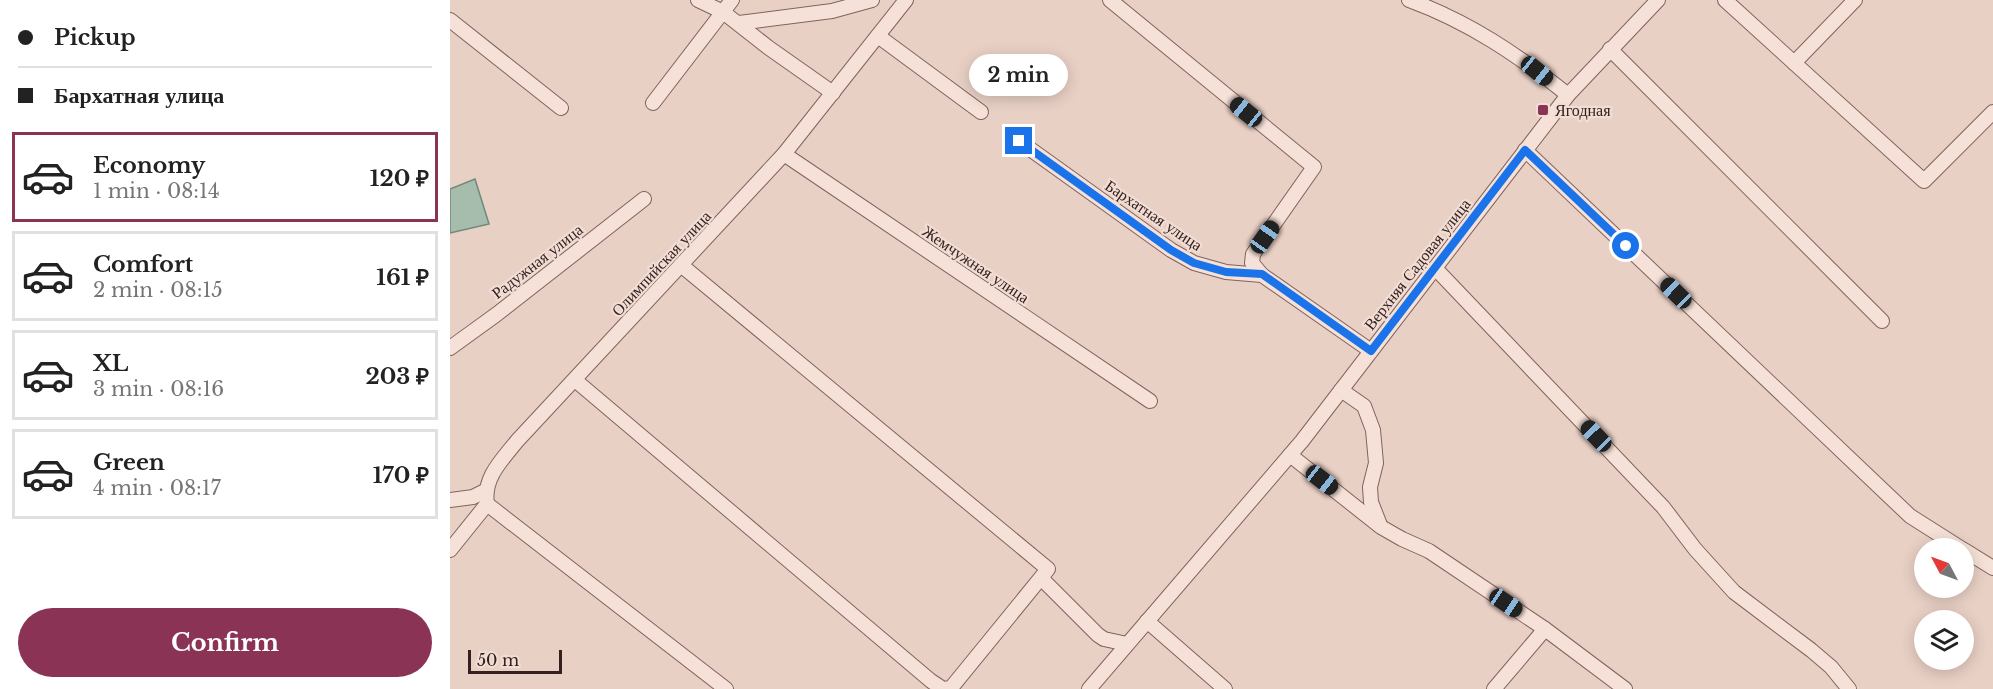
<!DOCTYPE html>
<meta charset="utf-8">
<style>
body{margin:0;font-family:"Libre Baskerville",serif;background:#f6f6f6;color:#222;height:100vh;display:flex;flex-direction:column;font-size:22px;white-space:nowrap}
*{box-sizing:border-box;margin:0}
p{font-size:20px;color:#767676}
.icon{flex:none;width:33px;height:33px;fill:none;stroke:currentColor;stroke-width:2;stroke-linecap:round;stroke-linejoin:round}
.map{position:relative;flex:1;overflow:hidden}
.details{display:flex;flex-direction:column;background:#fff;width:450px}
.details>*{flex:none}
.banner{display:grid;align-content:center;height:132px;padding:0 18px;background:#fff}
.needle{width:39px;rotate:311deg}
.controls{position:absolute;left:1464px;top:538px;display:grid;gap:12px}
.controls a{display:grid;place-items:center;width:60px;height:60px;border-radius:50%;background:#fff;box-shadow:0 3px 15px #0003;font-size:30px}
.scale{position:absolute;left:18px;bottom:15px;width:94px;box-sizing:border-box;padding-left:6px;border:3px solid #34211f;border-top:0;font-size:16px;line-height:21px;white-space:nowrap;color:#34211f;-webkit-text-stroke:4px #f2ddd4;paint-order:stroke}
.end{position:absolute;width:27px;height:27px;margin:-14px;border:8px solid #1a73e8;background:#fff;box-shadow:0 0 0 3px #fff}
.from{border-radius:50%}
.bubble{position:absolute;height:42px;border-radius:21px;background:#fff;box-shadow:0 3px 15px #0003;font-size:20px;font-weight:800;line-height:42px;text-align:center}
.car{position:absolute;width:18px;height:36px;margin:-18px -9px;border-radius:8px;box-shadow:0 0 4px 2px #0007;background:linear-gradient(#222 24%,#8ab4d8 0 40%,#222 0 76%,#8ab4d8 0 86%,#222 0)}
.banner b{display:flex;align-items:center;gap:21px;height:57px;font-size:22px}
.banner b+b{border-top:2px solid #e0e0e0}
.banner i{width:15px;height:15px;background:#222}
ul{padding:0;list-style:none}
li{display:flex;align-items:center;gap:18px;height:90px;margin:0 12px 9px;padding:0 6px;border:3px solid #e0e0e0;border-radius:0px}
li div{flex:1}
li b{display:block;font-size:22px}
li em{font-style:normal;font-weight:800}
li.on{border-color:#8b3355}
li>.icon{width:54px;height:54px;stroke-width:1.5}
.action{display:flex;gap:12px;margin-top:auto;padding:12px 18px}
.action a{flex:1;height:69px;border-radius:36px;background:#8b3355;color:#fff;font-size:24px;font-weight:800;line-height:69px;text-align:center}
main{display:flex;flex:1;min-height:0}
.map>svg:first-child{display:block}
.water{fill:#a6bdad;stroke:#6e8a78;stroke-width:1.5}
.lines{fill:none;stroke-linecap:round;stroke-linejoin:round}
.street-casing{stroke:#82625d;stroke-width:16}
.street{stroke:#f5e1d7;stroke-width:14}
.route{stroke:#1a73e8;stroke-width:8}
.poi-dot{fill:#8b3355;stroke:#f2ddd4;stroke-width:2}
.labels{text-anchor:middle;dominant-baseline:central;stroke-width:4.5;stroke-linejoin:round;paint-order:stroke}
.poi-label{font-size:16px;fill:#34211f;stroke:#f2ddd4;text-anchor:start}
.street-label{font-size:16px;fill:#34211f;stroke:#f2ddd4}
</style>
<main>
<section class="details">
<div class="banner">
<b><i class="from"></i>Pickup</b>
<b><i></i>Бархатная улица</b>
</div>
<ul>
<li class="on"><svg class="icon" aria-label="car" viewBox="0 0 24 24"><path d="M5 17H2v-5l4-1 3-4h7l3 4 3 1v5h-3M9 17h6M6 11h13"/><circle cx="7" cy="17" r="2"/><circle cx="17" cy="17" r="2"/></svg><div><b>Economy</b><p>1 min · 08:14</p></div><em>120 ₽</em></li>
<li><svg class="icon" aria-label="car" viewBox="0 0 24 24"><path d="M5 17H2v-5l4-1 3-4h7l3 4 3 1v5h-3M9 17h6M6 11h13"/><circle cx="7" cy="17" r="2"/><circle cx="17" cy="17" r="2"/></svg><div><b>Comfort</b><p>2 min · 08:15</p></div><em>161 ₽</em></li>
<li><svg class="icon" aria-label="car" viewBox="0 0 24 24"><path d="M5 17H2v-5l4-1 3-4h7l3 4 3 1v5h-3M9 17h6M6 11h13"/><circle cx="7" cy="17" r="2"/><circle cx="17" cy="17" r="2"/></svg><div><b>XL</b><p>3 min · 08:16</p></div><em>203 ₽</em></li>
<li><svg class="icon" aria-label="car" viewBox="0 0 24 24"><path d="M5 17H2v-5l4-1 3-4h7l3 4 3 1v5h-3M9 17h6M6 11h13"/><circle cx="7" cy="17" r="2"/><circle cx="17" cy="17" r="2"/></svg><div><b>Green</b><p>4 min · 08:17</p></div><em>170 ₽</em></li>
</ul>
<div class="action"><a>Confirm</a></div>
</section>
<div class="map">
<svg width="1543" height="689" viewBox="0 0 1543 689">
<rect width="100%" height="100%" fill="#e9d0c5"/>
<polygon class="water" points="25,179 39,224 0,233 0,189"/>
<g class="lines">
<g class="street-casing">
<g id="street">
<polyline points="248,0 273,12 319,48 383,93"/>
<polyline points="660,0 864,167 803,254 802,263 812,275"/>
<path d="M959,0C1019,22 1068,55 1118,95"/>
<polyline points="1275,0 1474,181 1543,112"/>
<polyline points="0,20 111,108"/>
<polyline points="289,23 382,11 422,0"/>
<polyline points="428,36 531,112"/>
<polyline points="1160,49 1432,321"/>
<polyline points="1344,63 1405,0"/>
<polyline points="203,103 282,0"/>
<polyline points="569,141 721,250 744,263 776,272 812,275 921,351"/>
<polyline points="1075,150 1460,516 1512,549"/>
<polyline points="334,154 700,401"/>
<polyline points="985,268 1213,507 1245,549 1284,592 1361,650 1381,667 1399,689"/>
<polyline points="0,348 47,314 194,199"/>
<polyline points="125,380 481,681 493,689 501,688 598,569 231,265"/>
<polyline points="891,390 914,406 923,430 926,463 920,487 921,502 930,525"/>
<polyline points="840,455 931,527 952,539 979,551 1095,629 1044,689"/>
<polyline points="0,500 23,497 35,491"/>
<polyline points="37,504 276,689"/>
<path d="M0,550L37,504C33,478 51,461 67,441L334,154L456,0"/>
<polyline points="1514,550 1543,568"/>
<polyline points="591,578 648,635 654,639 677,644"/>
<polyline points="697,621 775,689"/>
<polyline points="1095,629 1175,689"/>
<polyline points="639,689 852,441 1118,95 1208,0"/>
</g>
</g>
<use href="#street" class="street"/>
</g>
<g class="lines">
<polyline class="route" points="569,141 721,250 744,263 776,272 812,274 921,351 1075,150 1176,246"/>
</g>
<rect class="poi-dot" x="1087" y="104" width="12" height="12" rx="3"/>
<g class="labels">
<g class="poi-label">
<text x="1105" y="110">Ягодная</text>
</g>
<g class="street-label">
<text transform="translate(704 215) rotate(34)">Бархатная улица</text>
<text transform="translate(87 261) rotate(-38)">Радужная улица</text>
<text transform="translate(211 263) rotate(-47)">Олимпийская улица</text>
<text transform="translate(526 264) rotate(34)">Жемчужная улица</text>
<text transform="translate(967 264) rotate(-52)">Верхняя Садовая улица</text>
</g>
</g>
</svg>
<div class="controls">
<a><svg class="needle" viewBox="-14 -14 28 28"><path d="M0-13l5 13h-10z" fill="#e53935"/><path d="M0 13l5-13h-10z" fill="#767676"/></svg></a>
<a><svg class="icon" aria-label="layers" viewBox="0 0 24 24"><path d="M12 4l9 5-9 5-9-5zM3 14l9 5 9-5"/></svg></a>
</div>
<div class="scale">50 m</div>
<i class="end from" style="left:1176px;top:246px"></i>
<i class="end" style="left:569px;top:141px"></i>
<div class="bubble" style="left:519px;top:54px;width:99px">2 min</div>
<i class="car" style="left:1087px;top:71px;rotate:129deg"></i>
<i class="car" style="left:796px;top:112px;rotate:309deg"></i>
<i class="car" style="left:815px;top:237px;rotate:35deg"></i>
<i class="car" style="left:1226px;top:293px;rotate:314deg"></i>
<i class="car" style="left:1146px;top:436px;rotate:316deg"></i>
<i class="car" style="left:872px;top:480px;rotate:128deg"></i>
<i class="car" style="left:1056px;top:603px;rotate:124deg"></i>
</div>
</main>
